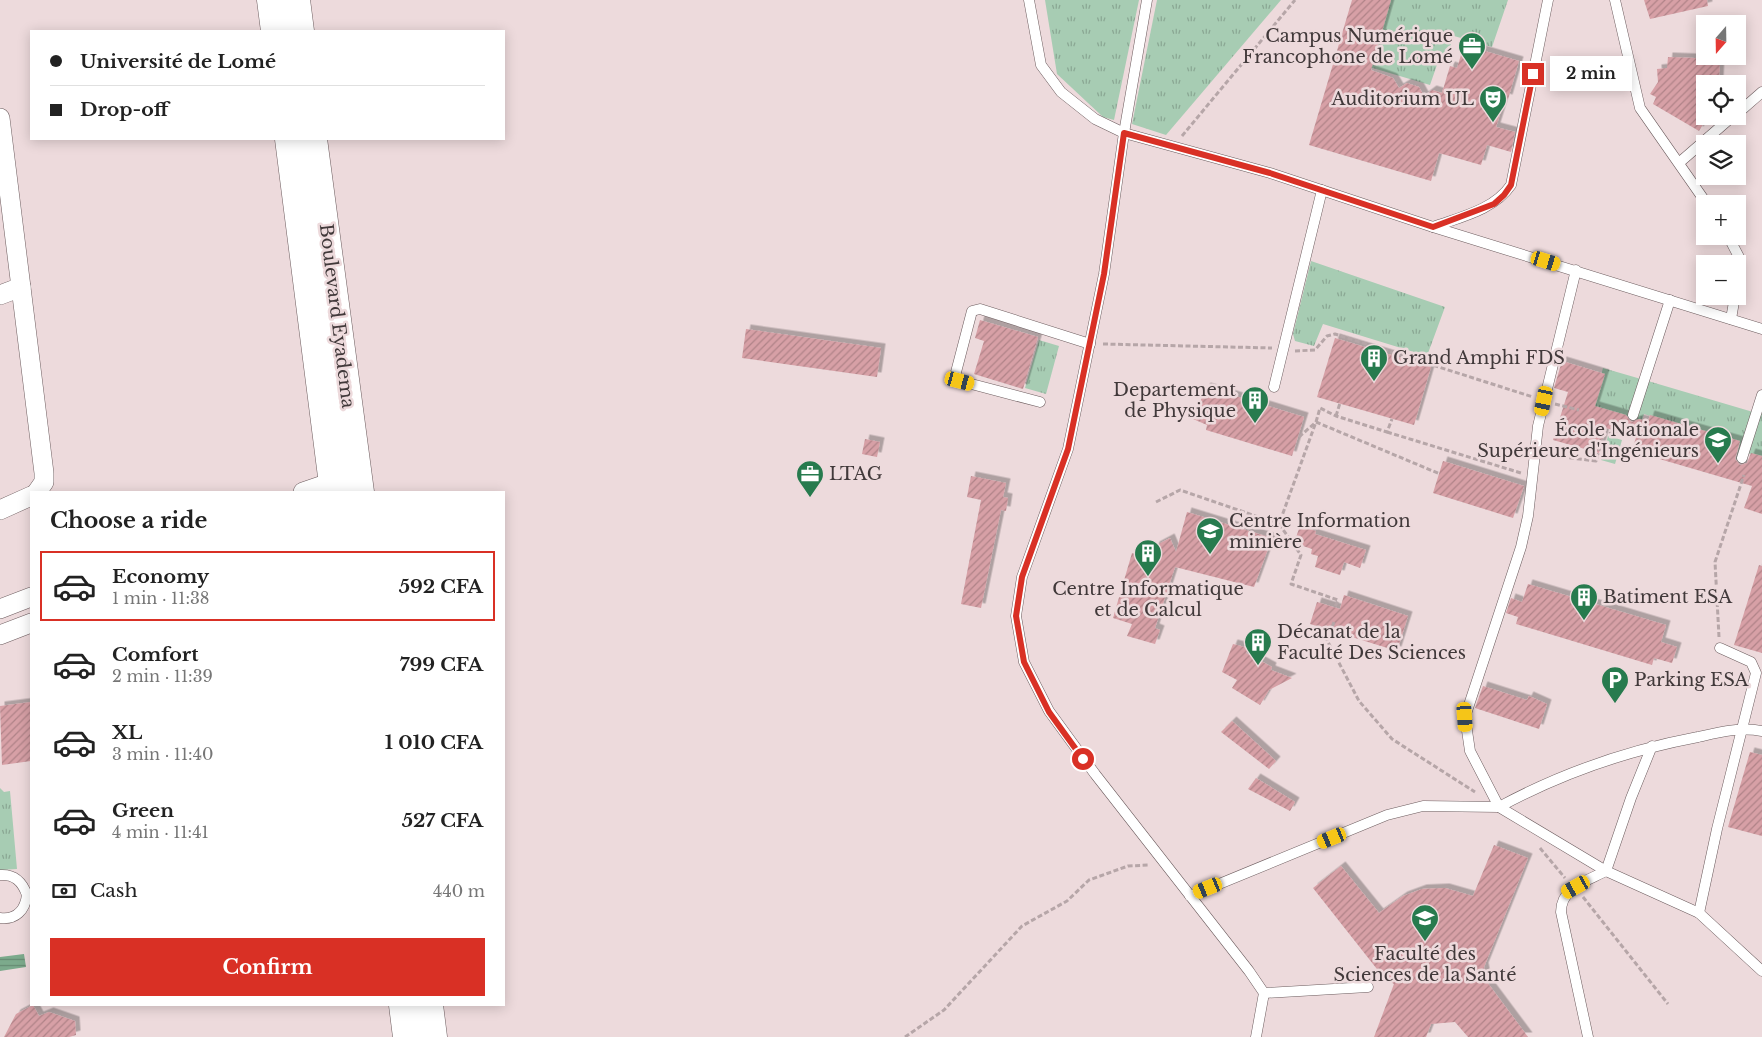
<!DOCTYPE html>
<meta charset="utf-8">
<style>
body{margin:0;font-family:"Libre Baskerville",serif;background:#f6f6f6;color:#222;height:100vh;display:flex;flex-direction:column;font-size:19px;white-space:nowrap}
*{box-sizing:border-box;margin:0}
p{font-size:16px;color:#767676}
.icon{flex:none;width:28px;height:28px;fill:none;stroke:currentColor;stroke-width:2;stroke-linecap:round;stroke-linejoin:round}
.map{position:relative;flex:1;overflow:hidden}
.side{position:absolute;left:30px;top:491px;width:475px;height:515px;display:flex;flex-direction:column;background:#fff;border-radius:0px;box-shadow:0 2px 12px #0003}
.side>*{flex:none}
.guide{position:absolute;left:30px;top:30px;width:475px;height:110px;border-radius:0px;box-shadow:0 2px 12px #0003;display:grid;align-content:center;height:110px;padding:0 20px;background:#fff}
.needle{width:32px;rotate:200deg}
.fabs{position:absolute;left:1696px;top:15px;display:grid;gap:10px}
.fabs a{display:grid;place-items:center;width:50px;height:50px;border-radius:0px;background:#fff;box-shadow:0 2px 12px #0003;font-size:25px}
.end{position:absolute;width:22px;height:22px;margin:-11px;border:6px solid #d93025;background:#fff;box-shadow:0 0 0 2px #fff}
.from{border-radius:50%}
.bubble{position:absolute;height:35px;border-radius:0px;background:#fff;box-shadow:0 2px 12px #0003;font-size:16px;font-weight:800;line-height:35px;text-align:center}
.car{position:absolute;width:15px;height:30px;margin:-15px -8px;border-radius:6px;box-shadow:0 0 4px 1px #0007;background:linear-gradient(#f5c518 24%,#345 0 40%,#f5c518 0 76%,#345 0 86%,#f5c518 0)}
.guide b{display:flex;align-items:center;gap:18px;height:48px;font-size:19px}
.guide b+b{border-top:1px solid #e0e0e0}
.guide i{width:12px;height:12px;background:#222}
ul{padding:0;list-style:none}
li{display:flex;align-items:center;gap:15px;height:70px;margin:0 10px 8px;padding:0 10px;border:2px solid transparent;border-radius:0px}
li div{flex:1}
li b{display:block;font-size:19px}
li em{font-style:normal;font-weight:800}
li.on{border-color:#d93025}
li>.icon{width:45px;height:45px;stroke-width:1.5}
h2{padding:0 20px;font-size:22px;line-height:60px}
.pay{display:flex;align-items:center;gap:12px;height:55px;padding:0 20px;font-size:19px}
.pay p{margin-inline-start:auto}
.cta{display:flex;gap:10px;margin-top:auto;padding:10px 20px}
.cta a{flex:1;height:58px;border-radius:0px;background:#d93025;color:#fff;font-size:20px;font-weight:800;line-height:58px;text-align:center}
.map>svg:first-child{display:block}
.grass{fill:url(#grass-tufts)}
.water{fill:url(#water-rules)}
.building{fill:url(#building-hatch);filter:url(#shadow)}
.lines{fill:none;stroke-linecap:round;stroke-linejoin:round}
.service-casing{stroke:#6c5c5e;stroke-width:11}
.minor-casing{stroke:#6c5c5e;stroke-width:20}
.trunk-casing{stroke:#6c5c5e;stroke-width:29}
.path{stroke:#b6a6a8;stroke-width:3;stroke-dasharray:5 2.5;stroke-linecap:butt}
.service{stroke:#fff;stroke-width:10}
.minor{stroke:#fff;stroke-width:19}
.trunk{stroke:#fff;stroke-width:28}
.route{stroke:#d93025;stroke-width:6}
.labels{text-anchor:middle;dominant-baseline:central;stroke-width:5;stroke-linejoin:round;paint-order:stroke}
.poi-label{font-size:18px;fill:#41393a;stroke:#eddadc;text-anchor:start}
.street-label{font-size:18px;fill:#41393a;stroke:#eddadc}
</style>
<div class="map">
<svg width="1762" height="1037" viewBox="0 0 1762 1037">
<defs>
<pattern id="grass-tufts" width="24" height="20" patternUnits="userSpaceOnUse" patternTransform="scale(1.25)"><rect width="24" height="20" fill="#a7ccb3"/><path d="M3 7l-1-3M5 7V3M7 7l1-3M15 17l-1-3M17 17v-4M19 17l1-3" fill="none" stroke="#8aa793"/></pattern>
<pattern id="water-rules" width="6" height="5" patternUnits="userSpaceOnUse" patternTransform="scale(1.25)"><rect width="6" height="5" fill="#7caa8c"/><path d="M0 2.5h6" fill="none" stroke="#678b73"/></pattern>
<pattern id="building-hatch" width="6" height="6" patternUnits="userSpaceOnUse" patternTransform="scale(1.25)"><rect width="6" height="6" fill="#d7a0a6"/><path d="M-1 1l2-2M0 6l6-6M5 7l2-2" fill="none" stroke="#b08388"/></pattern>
<filter id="shadow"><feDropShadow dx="4.5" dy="-4.5" stdDeviation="0" flood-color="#0004"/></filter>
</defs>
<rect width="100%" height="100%" fill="#eddadc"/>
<g class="grass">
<polygon points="1045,0 1139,0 1114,120 1103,117 1057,74"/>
<polygon points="1157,0 1281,0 1166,135 1132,124"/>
<polygon points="1386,0 1508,0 1492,47 1454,36 1445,60 1439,59 1430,85 1366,66"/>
<polygon points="1311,261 1445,307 1427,356 1323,324 1314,346 1295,341 1293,334"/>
<polygon points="1039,340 1059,346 1046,394 1025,388"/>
<polygon points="1603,368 1641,379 1630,417 1612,412 1590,415"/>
<polygon points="1648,381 1753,412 1739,460 1736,459 1740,443 1644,414 1639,429 1634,427"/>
<polygon points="1759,413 1762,414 1762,457 1747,453"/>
<polygon points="1608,436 1622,440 1615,464 1601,460"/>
<polygon points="0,788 4,792 10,791 17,869 0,870"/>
</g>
<polygon class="water" points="24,954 26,967 0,971 0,957"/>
<g class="building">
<polygon points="1352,0 1391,0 1371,70 1393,78 1399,88 1407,83 1419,87 1424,96 1432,90 1442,93 1450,66 1457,68 1464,45 1519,61 1508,99 1505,98 1496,127 1515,132 1511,152 1487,145 1481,165 1439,153 1431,181 1309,145"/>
<polygon points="1644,0 1707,0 1708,6 1650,19"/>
<polygon points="1668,57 1720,59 1719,84 1705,84 1705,121 1699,131 1653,104 1656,97 1650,94 1658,82 1657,69 1667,68"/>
<polygon points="980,320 1038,337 1023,389 974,374 984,341 975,338"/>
<polygon points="746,329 881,348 877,377 742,358"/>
<polygon points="1335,338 1431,367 1414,425 1317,397"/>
<polygon points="1562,361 1605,374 1595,406 1626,415 1631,422 1639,419 1648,421 1650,415 1740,441 1735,459 1740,465 1747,463 1751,453 1762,456 1762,514 1744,508 1752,486 1632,451 1636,437 1606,428 1599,453 1553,440 1568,392 1554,388"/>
<polygon points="1206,387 1304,417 1292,456 1206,430 1207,425 1193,419"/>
<polygon points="865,439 880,442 877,457 862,454"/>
<polygon points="1443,461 1524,486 1513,518 1433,493"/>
<polygon points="971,476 1006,483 1003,497 1008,498 1006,511 1001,510 981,608 961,604 981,500 967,497"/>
<polygon points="1187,512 1272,538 1254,587 1175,567 1155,628 1160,630 1155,644 1127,636 1132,624 1113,618 1132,553 1151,558 1155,546 1170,538 1176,552"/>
<polygon points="1300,526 1316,531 1315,534 1366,550 1360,568 1344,562 1340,575 1315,567 1318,556 1311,554 1312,549 1294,543"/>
<polygon points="1759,565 1762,566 1762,653 1734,645"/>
<polygon points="1528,584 1666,625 1661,642 1677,647 1672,663 1654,658 1652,665 1516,624 1518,617 1506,613 1511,598 1522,602"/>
<polygon points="1344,595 1408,616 1397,651 1310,624 1317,602 1340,609"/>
<polygon points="1233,644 1249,648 1246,653 1272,667 1271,670 1292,678 1269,690 1260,705 1232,688 1237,680 1222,672"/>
<polygon points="1483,686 1527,700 1529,696 1547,704 1539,729 1475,708"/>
<polygon points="31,702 31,761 2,765 0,706"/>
<polygon points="1232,721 1276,761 1269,769 1221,732"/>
<polygon points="1750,752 1762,755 1762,836 1728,827"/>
<polygon points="1256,778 1295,802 1290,811 1248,789"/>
<polygon points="1494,845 1528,858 1484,967 1487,982 1528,1037 1468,1037 1455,1022 1431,1024 1426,1037 1374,1037 1394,984 1384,978 1313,888 1341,866 1379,913 1403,896 1422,889 1445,888 1473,896"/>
<polygon points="33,1005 39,1016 49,1012 75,1021 76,1035 69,1037 4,1037 16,1014"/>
</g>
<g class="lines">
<g class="service-casing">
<g id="service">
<polyline points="1029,0 1041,65 1061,92 1095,119 1124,133 1270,173 1433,227 1762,329"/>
<polyline points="1147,0 1124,133 1104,274 1068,449 1022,577 1016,616 1024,662 1049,711 1095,774 1249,971 1264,993 1256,1037"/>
<polyline points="1615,0 1640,108 1707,204"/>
<polyline points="1738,113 1762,92"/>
<polyline points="1680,162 1733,116"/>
<path d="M1433,227C1460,217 1494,210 1511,185L1548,0"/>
<polyline points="1728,236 1739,257 1738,279"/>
<path d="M1576,270L1538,426L1528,516L1521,547L1465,717L1470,751L1499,807C1560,774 1629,750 1698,737C1720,732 1739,727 1762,731"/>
<polyline points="1731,319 1735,296"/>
<polyline points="1274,387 1322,190"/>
<polyline points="1040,402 960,381 955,376 972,311 980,309 1090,344"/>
<polyline points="1633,415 1670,300"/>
<polyline points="1742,458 1762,395"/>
<path d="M0,875C14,874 22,881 27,895C25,910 16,920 0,918"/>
<polyline points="1190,896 1387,815 1423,806 1499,807 1606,871 1699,913 1762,971"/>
<polyline points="1699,913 1717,829 1756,673 1751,662 1720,648"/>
<polyline points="1264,993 1368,987"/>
<path d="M1588,1037L1561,912C1561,887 1587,881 1606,871L1631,798L1652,746"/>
</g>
</g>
<g class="minor-casing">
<g id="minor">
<polyline points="0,118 44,473 44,482 37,492"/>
<polyline points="0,295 21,287"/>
<polyline points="303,492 344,478"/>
<polyline points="0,510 31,496"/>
<polyline points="0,609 31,597"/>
<polyline points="0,635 31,623"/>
</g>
</g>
<g class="trunk-casing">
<g id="trunk">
<polyline points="271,0 275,31"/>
<polyline points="296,0 300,31"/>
<polyline points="289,139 334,492"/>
<polyline points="313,139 360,492"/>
<polyline points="403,1005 407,1037"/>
<polyline points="429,1005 433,1037"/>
</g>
</g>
<g class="path">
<polyline points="1182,136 1295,0"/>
<polyline points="1103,344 1272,348"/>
<polyline points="1295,351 1315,350 1327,336 1335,334 1533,397"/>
<polyline points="1555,404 1579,410"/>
<polyline points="1336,416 1340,403"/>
<polyline points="1387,432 1521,473"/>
<polyline points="1299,437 1316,422 1440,474"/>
<polyline points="1547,455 1596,461 1604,434 1621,432"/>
<polyline points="1156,502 1180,490 1279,524 1316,422 1320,408 1336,416 1387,432 1392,419"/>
<polyline points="1279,524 1301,555 1291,584 1338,600 1335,607"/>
<polyline points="1334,622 1327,640 1359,701 1392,739 1475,792"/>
<polyline points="1719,637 1715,562 1744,475"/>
<polyline points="1540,848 1565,878"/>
<polyline points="1583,897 1668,1004"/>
<polyline points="905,1037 944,1010 1022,926 1067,901 1089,880 1128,866 1149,865"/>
</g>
<use href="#service" class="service"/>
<use href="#minor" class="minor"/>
<use href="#trunk" class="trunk"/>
</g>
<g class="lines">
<polyline class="route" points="1083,759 1049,712 1024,662 1016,616 1022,577 1068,449 1104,274 1124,133 1270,173 1433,227 1494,204 1504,195 1511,185 1533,74"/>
</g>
<defs>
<g id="office-pin" transform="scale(1.4375)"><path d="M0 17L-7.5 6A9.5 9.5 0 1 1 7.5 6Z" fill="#277b4e" stroke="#eddadc"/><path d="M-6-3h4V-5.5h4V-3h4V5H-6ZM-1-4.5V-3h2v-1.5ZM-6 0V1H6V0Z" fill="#fff"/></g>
<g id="theatre-pin" transform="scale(1.4375)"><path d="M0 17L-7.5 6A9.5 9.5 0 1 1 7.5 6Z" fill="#277b4e" stroke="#eddadc"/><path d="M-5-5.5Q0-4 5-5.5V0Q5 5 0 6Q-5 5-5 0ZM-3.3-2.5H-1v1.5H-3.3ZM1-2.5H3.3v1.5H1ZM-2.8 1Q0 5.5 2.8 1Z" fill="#fff"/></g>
<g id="building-pin" transform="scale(1.4375)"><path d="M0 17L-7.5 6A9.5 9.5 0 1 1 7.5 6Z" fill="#277b4e" stroke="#eddadc"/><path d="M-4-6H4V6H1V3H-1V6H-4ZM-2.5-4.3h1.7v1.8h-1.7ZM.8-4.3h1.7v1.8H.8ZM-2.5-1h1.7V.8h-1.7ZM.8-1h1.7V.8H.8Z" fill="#fff"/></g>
<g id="university-pin" transform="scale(1.4375)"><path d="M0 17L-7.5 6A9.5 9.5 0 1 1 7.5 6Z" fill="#277b4e" stroke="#eddadc"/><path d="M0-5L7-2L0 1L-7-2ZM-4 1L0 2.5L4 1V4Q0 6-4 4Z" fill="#fff"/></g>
<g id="parking-pin" transform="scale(1.4375)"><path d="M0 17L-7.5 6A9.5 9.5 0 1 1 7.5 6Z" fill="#277b4e" stroke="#eddadc"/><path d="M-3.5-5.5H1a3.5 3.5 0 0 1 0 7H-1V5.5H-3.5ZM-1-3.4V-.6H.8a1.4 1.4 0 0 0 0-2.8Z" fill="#fff"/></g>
</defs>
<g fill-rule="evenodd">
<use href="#office-pin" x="1472" y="46"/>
<use href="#theatre-pin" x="1493" y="99"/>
<use href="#building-pin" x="1374" y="358"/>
<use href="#building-pin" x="1255" y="400"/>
<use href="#university-pin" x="1718" y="440"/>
<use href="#office-pin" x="810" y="474"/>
<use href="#university-pin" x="1210" y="531"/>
<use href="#building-pin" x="1148" y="553"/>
<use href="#building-pin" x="1584" y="597"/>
<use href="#building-pin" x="1258" y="642"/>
<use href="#parking-pin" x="1615" y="680"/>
<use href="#university-pin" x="1425" y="918"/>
</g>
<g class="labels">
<g class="poi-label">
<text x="1453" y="36" text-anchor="end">Campus Numérique<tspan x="1453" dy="21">Francophone de Lomé</tspan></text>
<text x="1474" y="99" text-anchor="end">Auditorium UL</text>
<text x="1393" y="358">Grand Amphi FDS</text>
<text x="1236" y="390" text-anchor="end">Departement<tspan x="1236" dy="21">de Physique</tspan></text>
<text x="1699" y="430" text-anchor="end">École Nationale<tspan x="1699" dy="21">Supérieure d'Ingénieurs</tspan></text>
<text x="829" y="474">LTAG</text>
<text x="1229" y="521">Centre Information<tspan x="1229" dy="21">minière</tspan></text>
<text x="1148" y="589" text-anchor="middle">Centre Informatique<tspan x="1148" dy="21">et de Calcul</tspan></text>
<text x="1603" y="597">Batiment ESA</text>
<text x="1277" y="632">Décanat de la<tspan x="1277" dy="21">Faculté Des Sciences</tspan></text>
<text x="1634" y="680">Parking ESA</text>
<text x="1425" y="954" text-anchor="middle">Faculté des<tspan x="1425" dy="21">Sciences de la Santé</tspan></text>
</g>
<g class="street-label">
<text transform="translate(337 316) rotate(83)">Boulevard Eyadema</text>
</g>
</g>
</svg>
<div class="fabs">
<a><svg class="needle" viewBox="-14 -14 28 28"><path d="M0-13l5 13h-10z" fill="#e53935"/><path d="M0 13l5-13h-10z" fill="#767676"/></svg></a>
<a><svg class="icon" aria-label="locate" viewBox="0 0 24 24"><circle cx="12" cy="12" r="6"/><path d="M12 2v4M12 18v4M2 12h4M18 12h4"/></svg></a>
<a><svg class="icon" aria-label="layers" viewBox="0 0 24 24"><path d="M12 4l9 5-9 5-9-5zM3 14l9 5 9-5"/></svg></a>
<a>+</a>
<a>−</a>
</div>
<i class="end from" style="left:1083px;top:759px"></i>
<i class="end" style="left:1533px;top:74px"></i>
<div class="bubble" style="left:1550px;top:56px;width:82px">2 min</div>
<i class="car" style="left:1546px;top:261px;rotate:107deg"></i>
<i class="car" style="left:960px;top:381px;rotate:105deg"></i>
<i class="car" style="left:1544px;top:401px;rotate:192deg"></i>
<i class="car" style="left:1465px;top:717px;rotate:176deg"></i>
<i class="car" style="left:1332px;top:838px;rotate:248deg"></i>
<i class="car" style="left:1576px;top:887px;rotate:241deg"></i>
<i class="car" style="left:1208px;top:888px;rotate:248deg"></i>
<div class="guide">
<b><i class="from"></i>Université de Lomé</b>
<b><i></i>Drop-off</b>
</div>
<section class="side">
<h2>Choose a ride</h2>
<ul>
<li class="on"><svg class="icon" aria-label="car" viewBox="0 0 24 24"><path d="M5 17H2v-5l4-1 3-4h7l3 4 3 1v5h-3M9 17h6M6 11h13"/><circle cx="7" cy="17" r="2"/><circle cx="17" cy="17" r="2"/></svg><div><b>Economy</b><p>1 min · 11:38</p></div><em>592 CFA</em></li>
<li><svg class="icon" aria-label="car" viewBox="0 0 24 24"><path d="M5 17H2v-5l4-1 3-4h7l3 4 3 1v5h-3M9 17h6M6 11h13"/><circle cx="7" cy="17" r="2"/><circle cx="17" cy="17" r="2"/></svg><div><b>Comfort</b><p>2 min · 11:39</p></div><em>799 CFA</em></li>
<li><svg class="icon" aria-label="car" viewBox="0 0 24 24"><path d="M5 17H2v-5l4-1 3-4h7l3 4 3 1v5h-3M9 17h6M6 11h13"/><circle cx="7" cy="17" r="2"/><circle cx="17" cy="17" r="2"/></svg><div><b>XL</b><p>3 min · 11:40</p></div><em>1 010 CFA</em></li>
<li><svg class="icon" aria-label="car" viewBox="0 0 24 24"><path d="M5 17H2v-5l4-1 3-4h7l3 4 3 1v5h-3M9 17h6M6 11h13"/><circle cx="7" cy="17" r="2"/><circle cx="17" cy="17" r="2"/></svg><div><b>Green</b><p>4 min · 11:41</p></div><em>527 CFA</em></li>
</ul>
<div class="pay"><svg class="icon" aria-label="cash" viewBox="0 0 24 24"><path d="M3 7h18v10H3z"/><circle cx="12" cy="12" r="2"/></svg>Cash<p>440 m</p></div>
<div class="cta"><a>Confirm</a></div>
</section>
</div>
